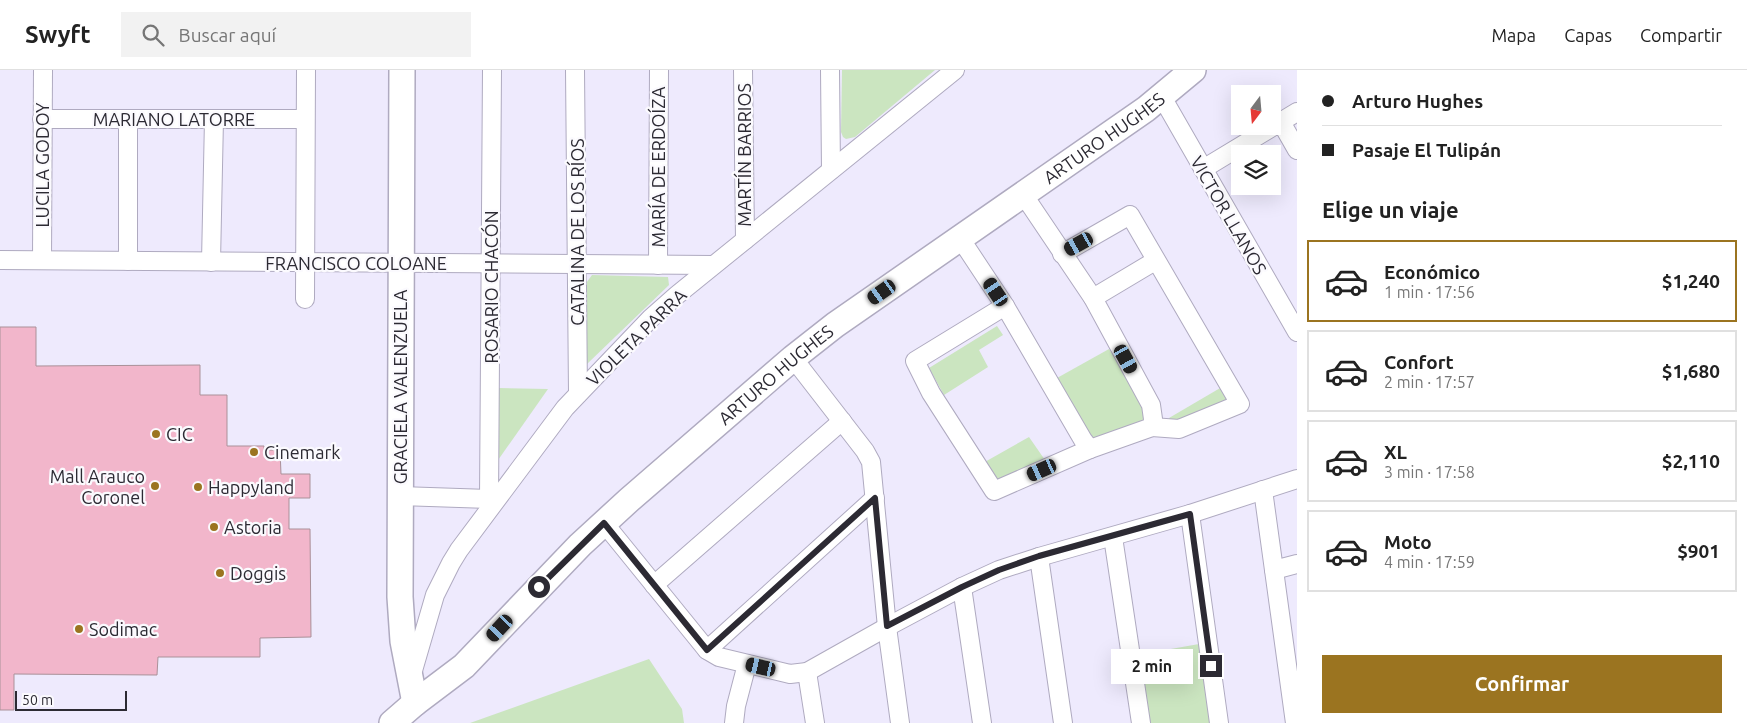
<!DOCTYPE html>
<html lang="es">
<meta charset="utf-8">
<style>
body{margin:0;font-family:Ubuntu,sans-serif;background:#f2f2f2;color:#222;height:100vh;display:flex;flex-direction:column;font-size:19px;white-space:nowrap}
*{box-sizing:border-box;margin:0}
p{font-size:16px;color:#767676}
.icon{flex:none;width:28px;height:28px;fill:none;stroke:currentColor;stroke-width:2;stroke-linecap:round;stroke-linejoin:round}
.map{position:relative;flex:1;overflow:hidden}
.details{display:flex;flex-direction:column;background:#fff;width:450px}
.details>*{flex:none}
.top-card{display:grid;align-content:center;height:110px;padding:0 25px;background:#fff}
.needle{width:32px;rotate:196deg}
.controls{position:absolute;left:1231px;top:15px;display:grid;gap:10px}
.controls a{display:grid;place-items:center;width:50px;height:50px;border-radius:0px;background:#fff;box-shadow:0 5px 20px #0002;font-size:25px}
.scale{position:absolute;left:15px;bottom:12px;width:112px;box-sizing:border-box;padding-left:5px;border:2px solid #2c2a33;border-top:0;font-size:14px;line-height:18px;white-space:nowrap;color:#2c2a33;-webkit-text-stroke:4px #fbfafe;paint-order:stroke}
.end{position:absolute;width:22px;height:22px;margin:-11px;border:6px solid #2c2a33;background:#fff;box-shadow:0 0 0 2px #fff}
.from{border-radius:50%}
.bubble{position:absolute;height:35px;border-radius:0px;background:#fff;box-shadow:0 5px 20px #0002;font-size:16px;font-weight:600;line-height:35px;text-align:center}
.car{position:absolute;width:15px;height:30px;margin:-15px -8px;border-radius:6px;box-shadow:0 0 4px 1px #0007;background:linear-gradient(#222 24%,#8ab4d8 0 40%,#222 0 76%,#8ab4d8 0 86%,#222 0)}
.top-card b{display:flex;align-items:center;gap:18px;height:48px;font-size:19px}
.top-card b+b{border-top:1px solid #e0e0e0}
.top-card i{width:12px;height:12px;background:#222}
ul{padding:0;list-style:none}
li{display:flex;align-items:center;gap:15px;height:82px;margin:0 10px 8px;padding:0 15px;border:2px solid #e0e0e0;border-radius:0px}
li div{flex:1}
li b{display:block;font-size:19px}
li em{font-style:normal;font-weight:600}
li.selected{border-color:#9b7420}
li>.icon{width:45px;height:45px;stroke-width:1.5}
h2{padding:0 25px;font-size:22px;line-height:60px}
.button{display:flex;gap:10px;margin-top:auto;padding:10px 25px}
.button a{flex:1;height:58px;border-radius:0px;background:#9b7420;color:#fff;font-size:20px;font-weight:600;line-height:58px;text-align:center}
header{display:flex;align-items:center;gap:30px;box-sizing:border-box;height:70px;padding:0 25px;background:#fff;border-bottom:1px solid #e0e0e0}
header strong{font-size:24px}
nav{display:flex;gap:28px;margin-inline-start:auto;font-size:18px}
.search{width:350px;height:45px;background:#f2f2f2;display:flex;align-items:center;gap:12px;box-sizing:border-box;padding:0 18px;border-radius:0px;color:#767676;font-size:19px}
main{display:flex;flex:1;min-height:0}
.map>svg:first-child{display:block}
.green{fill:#cbe5c0}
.building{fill:#f2b6cb;stroke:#aa9199}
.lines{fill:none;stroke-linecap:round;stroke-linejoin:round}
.street-casing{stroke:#afaac0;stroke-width:20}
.secondary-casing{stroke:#afaac0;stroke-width:28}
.street{stroke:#fff;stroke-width:18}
.secondary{stroke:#fff;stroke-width:25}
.route{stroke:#2c2a33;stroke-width:6}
.poi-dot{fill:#9b7420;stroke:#fbfafe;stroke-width:2}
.labels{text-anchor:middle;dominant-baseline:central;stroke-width:4.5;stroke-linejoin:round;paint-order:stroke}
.street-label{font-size:18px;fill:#2c2a33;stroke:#fbfafe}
.poi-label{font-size:18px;fill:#2c2a33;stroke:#fbfafe;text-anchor:start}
</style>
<header>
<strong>Swyft</strong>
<div class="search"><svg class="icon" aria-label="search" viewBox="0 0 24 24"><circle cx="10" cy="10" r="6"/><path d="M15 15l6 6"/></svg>Buscar aquí</div>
<nav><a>Mapa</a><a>Capas</a><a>Compartir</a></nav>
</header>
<main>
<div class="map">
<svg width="1297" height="653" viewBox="0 0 1297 653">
<rect width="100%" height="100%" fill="#eeeafd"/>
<g class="green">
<polygon points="842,0 935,0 855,67 846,69 843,67 841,62"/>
<polygon points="592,205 668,207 669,215 587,294 584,216"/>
<polygon points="997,256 1003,265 979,280 988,297 944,325 929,298"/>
<polygon points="1109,279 1148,336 1149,351 1097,372 1089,366 1057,308"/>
<polygon points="1227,314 1240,332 1169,355 1169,348"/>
<polygon points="498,318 548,319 496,393"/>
<polygon points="1029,367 1045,390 1070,377 1082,387 997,418 983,393"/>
<polygon points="1199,574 1211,653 1147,653 1137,585"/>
<polygon points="649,589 682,639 684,653 470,653"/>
</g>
<polygon class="building" points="0,257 36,257 36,296 200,295 200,325 227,325 227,376 264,376 264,380 280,380 281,404 310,404 310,428 289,428 289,459 310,459 311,567 260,568 260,587 158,587 157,605 14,604 14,640 0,640"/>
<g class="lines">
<g class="street-casing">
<g id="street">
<polyline points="492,0 489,429 495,431"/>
<polyline points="575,0 578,324"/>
<polyline points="743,0 745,170"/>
<polyline points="830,0 831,100"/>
<polyline points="1162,27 1297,262"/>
<polyline points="42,49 305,49"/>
<polyline points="1281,52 1297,80"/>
<polyline points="1203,99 1297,42"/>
<polyline points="960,168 1005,236 1083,370 1090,379 1152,357 1153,349 1151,335 1093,228 1023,124"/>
<polyline points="1062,184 1130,145 1240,334 1179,359 1152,357"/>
<polyline points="0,190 713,195"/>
<polyline points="42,190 43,0"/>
<polyline points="128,191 128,49"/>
<polyline points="211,192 214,49"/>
<polyline points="658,195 659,0"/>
<polyline points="1093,228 1155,191"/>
<polyline points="305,229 306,0"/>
<polyline points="1005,236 915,291 931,323 994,421 1090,379"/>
<polyline points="793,288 865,381 871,392 887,557 900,653"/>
<polyline points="1263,420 1295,653"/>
<polyline points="400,426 489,429"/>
<polyline points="1190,444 1219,653"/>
<polyline points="604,453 707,580 719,587 790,604 807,602 887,557 962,517 999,500 1039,487 1190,444 1297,409"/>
<polyline points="1113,467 1141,653"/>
<polyline points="1039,487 1063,653"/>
<polyline points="1274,500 1297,494"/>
<polyline points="654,515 842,351"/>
<polyline points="962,517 982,653"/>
<polyline points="707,580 875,428"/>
<polyline points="807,602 815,653"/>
<polyline points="412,604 435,525 451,493 459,480 565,338 651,248 677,225 955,0"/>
<polyline points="734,653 736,636 747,594"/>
</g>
</g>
<g class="secondary-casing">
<g id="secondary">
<polyline points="402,0 400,527 403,571 415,633"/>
<path id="s1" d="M392,653L415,633L464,596L580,475L629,430L793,288L835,255L1146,39L1193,0"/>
</g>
</g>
<use href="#street" class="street"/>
<use href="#secondary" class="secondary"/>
</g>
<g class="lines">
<polyline class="route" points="539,517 604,453 707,580 875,428 887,556 962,517 999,500 1039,486 1190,444 1211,596"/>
</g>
<g class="poi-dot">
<circle cx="156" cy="364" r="5"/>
<circle cx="254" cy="382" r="5"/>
<circle cx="155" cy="416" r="5"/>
<circle cx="198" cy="417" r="5"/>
<circle cx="214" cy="457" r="5"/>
<circle cx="220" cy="503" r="5"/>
<circle cx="79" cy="559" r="5"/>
</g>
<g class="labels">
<g class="street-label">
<text x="174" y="49">MARIANO LATORRE</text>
<text stroke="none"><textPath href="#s1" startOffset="924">ARTURO HUGHES</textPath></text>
<text transform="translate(744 85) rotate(-90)">MARTÍN BARRIOS</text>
<text transform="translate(42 95) rotate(-90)">LUCILA GODOY</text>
<text transform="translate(658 97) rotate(-90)">MARÍA DE ERDOÍZA</text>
<text transform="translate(1229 145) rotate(60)">VICTOR LLANOS</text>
<text transform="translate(577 162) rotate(-90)">CATALINA DE LOS RÍOS</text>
<text x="356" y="193">FRANCISCO COLOANE</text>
<text transform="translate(491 217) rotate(-90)">ROSARIO CHACÓN</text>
<text transform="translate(636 267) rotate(-44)">VIOLETA PARRA</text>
<text stroke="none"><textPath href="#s1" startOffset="519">ARTURO HUGHES</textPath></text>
<text transform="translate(400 317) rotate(-90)">GRACIELA VALENZUELA</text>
</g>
<g class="poi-label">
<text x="166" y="364">CIC</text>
<text x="264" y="382">Cinemark</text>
<text x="145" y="406" text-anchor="end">Mall Arauco<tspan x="145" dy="21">Coronel</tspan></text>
<text x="208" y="417">Happyland</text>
<text x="224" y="457">Astoria</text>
<text x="230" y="503">Doggis</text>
<text x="89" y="559">Sodimac</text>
</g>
</g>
</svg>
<div class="controls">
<a><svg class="needle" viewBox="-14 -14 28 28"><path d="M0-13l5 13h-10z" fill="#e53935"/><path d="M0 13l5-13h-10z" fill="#767676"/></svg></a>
<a><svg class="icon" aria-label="layers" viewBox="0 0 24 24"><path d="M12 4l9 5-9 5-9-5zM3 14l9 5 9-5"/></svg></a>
</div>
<div class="scale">50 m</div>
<i class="end from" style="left:539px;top:517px"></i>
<i class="end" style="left:1211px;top:596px"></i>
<div class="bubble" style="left:1111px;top:579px;width:82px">2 min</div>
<i class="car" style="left:1079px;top:174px;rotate:241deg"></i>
<i class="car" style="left:882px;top:222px;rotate:235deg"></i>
<i class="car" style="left:996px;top:222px;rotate:326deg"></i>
<i class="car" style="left:1126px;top:289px;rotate:151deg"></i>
<i class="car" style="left:1042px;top:400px;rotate:246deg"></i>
<i class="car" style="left:500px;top:558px;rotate:223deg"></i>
<i class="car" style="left:761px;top:597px;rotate:283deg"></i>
</div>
<section class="details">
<div class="top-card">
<b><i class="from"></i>Arturo Hughes</b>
<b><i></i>Pasaje El Tulipán</b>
</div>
<h2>Elige un viaje</h2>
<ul>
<li class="selected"><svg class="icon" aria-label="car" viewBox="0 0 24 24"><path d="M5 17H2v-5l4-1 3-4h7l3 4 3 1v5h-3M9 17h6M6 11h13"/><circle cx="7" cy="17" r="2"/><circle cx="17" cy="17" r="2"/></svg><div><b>Económico</b><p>1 min · 17:56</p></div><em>$1,240</em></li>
<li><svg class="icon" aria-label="car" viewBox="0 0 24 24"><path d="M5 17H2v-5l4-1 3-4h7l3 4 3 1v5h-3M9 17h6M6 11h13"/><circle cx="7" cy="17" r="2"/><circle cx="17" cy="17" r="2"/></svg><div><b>Confort</b><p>2 min · 17:57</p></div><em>$1,680</em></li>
<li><svg class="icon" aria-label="car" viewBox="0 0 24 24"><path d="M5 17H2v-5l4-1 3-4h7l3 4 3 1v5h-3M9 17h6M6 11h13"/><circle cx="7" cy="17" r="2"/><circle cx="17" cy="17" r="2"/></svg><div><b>XL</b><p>3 min · 17:58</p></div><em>$2,110</em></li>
<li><svg class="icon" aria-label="car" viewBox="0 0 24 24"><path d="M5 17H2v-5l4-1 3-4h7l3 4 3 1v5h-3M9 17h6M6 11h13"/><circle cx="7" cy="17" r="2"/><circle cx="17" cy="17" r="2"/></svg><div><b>Moto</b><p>4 min · 17:59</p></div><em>$901</em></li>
</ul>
<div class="button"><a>Confirmar</a></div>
</section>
</main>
